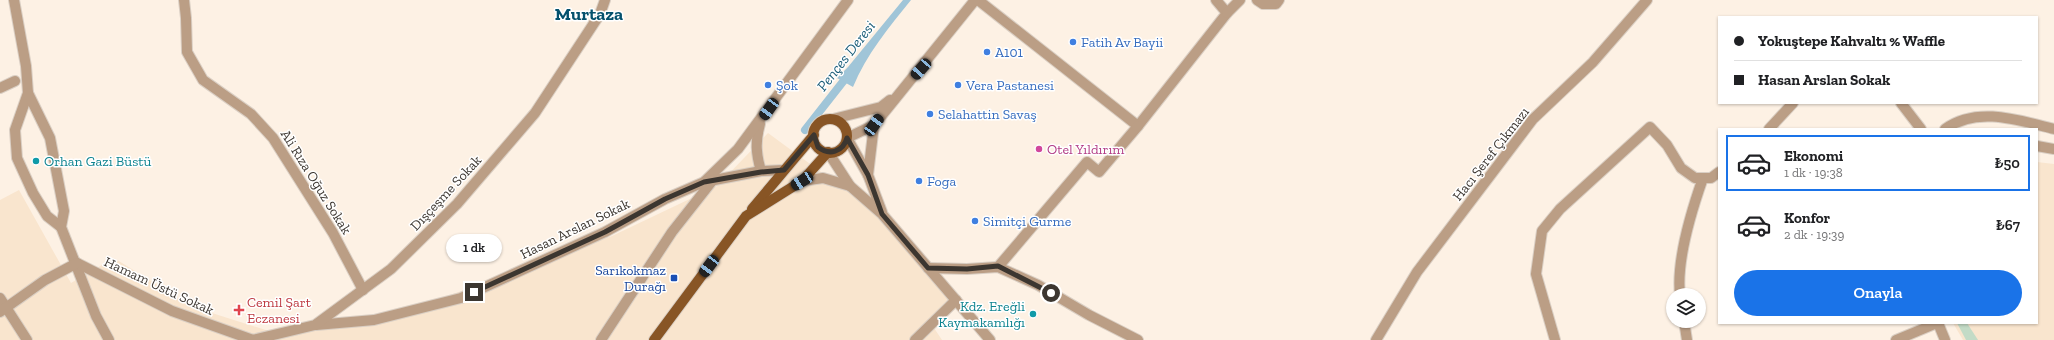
<!DOCTYPE html>
<html lang="tr">
<meta charset="utf-8">
<style>
body{margin:0;font-family:"Zilla Slab",serif;background:#f2f2f2;color:#202124;height:100vh;display:flex;flex-direction:column;font-size:15px;white-space:nowrap}
*{box-sizing:border-box;margin:0}
p{font-size:13px;color:#757577}
.icon{flex:none;width:22px;height:22px;fill:none;stroke:currentColor;stroke-width:2;stroke-linecap:round;stroke-linejoin:round}
.map{position:relative;flex:1;overflow:hidden}
.details{position:absolute;left:1718px;top:128px;width:320px;height:196px;display:flex;flex-direction:column;background:#fff;border-radius:0px;box-shadow:0 1px 3px #0004}
.details>*{flex:none}
.top-card{position:absolute;left:1718px;top:16px;width:320px;height:88px;border-radius:0px;box-shadow:0 1px 3px #0004;display:grid;align-content:center;height:88px;padding:0 16px;background:#fff}
.buttons{position:absolute;left:1666px;top:288px;display:grid;gap:8px}
.buttons a{display:grid;place-items:center;width:40px;height:40px;border-radius:50%;background:#fff;box-shadow:0 1px 3px #0004;font-size:20px}
.end{position:absolute;width:18px;height:18px;margin:-9px;border:5px solid #3c3630;background:#fff;box-shadow:0 0 0 2px #fff}
.from{border-radius:50%}
.bubble{position:absolute;height:28px;border-radius:14px;background:#fff;box-shadow:0 1px 3px #0004;font-size:13px;font-weight:600;line-height:28px;text-align:center}
.car{position:absolute;width:12px;height:24px;margin:-12px -6px;border-radius:5px;box-shadow:0 0 3px 1px #0007;background:linear-gradient(#222 24%,#8ab4d8 0 40%,#222 0 76%,#8ab4d8 0 86%,#222 0)}
.top-card b{display:flex;align-items:center;gap:14px;height:38px;font-size:15px}
.top-card b+b{border-top:1px solid #e0e0e0}
.top-card i{width:10px;height:10px;background:#202124}
ul{padding:7px 0 0;list-style:none}
li{display:flex;align-items:center;gap:12px;height:56px;margin:0 8px 6px;padding:0 8px;border:2px solid transparent;border-radius:0px}
li div{flex:1}
li b{display:block;font-size:15px}
li em{font-style:normal;font-weight:600}
li.selected{border-color:#1a73e8}
li>.icon{width:36px;height:36px;stroke-width:1.5}
.action{display:flex;gap:8px;margin-top:auto;padding:8px 16px}
.action a{flex:1;height:46px;border-radius:24px;background:#1a73e8;color:#fff;font-size:16px;font-weight:600;line-height:46px;text-align:center}
.map>svg:first-child{display:block}
.built{fill:#f9e5ce}
.green{fill:#c3dbc6}
.water{fill:#a0c5d8}
.lines{fill:none;stroke-linecap:round;stroke-linejoin:round}
.stream{stroke:#a0c5d8;stroke-width:8}
.minor-casing{stroke:#dacfc4;stroke-width:12}
.major-casing{stroke:#dacfc4;stroke-width:12}
.minor{stroke:#bb9e85;stroke-width:10}
.major{stroke:#885525;stroke-width:10}
.route{stroke:#3c3630;stroke-width:5}
.shop-dot{fill:#3f7fe0;stroke:#fff;stroke-width:1.5}
.hotel-dot{fill:#d1479c;stroke:#fff;stroke-width:1.5}
.culture-dot{fill:#0f9aa8;stroke:#fff;stroke-width:1.5}
.transit-dot{fill:#1a4fb4;stroke:#fff;stroke-width:1.5}
.health-dot{fill:#e0444e;stroke:#fff;stroke-width:1.5}
.labels{text-anchor:middle;dominant-baseline:central;stroke-width:3;stroke-linejoin:round;paint-order:stroke}
.shop-label{font-size:14px;fill:#366cbe;stroke:#fff;text-anchor:start}
.hotel-label{font-size:14px;fill:#b23c85;stroke:#fff;text-anchor:start}
.street-label{font-size:14px;fill:#3c3630;stroke:#fff}
.culture-label{font-size:14px;fill:#0d838f;stroke:#fff;text-anchor:start}
.transit-label{font-size:14px;fill:#164399;stroke:#fff;text-anchor:end}
.health-label{font-size:14px;fill:#be3a42;stroke:#fff;text-anchor:start}
.water-label{font-size:15px;font-style:italic;fill:#1b5d78;stroke:#fff}
.district-label{font-size:18px;font-weight:bold;fill:#04516d;stroke:#fff}
</style>
<div class="map">
<svg width="2054" height="340" viewBox="0 0 2054 340">
<rect width="100%" height="100%" fill="#fdf1e4"/>
<g class="built">
<polygon points="768,133 881,216 951,300 932,325 942,340 0,340 0,200 19,190 71,283 114,258 193,307 269,331 373,323 612,236 717,186"/>
<polygon points="2037,162 2054,164 2054,340 1963,340 1953,323 2037,323"/>
</g>
<polygon class="green" points="1957,323 1967,323 1978,340 1966,340"/>
<path class="water" d="M903,0H911C889,27 866,55 853,87L837,78L848,67Z"/>
<g class="lines">
<polyline class="stream" points="805,130 849,74"/>
<g class="minor-casing">
<g id="minor">
<polyline points="14,0 26,66 28,93 15,130 17,158 33,193 47,216 61,227"/>
<polyline points="184,0 186,18 187,52 203,80 251,114 273,138 333,233 363,290"/>
<polyline points="978,0 1138,126 1227,13 1216,0"/>
<polyline points="1257,0 1263,4 1276,4 1279,0"/>
<polyline points="1227,13 1240,0"/>
<polyline points="0,88 15,81"/>
<polyline points="28,93 50,138 64,211 61,227 96,316 109,340"/>
<polyline points="1901,103 1921,129"/>
<polyline points="833,119 881,107 890,100"/>
<path d="M760,124C755,142 756,154 761,171"/>
<polyline points="874,125 868,175 882,212"/>
<polyline points="1769,129 1793,103"/>
<path d="M1945,129C1977,106 2018,120 2054,129"/>
<polyline points="2037,146 2054,149"/>
<polyline points="828,152 850,186"/>
<polyline points="868,175 847,138 874,125 975,0"/>
<polyline points="705,181 738,149 848,0"/>
<polyline points="802,181 823,178 850,186 882,214 990,340"/>
<polyline points="77,263 172,311 253,340"/>
<polyline points="998,267 1087,162 1099,172 1138,126"/>
<polyline points="928,268 967,269 998,267 1038,285 1089,315 1138,340"/>
<path d="M1680,295C1676,260 1691,212 1703,178"/>
<polyline points="0,298 27,340"/>
<polyline points="0,312 45,280 77,263"/>
<polyline points="1684,321 1687,340"/>
<polyline points="1938,323 1945,340"/>
<polyline points="316,325 374,320 461,298 605,232 665,199 704,182 761,171 784,170"/>
<polyline points="252,340 315,325 391,269 457,204 535,113 600,14 605,0"/>
<polyline points="601,340 672,232 713,180"/>
<polyline points="915,340 956,300"/>
<polyline points="1376,340 1417,272 1533,119 1593,62 1647,0"/>
<polyline points="1555,340 1536,274 1542,231 1560,209 1650,127 1667,145 1681,168 1695,178 1711,178 1719,172"/>
<polyline points="1896,340 1937,323"/>
</g>
</g>
<g class="major-casing">
<g id="major">
<circle cx="830" cy="136" r="17"/>
<polyline points="752,209 814,135"/>
<polyline points="654,340 746,216 802,181 828,152"/>
</g>
</g>
<use href="#minor" class="minor"/>
<use href="#major" class="major"/>
</g>
<g class="lines">
<path class="route" d="M474,292L605,232L665,199L704,182L761,172L784,170L814,135L818,147C829,156 843,152 847,138L868,175L882,214L928,268L967,269L998,266L1051,293"/>
</g>
<g class="shop-dot">
<circle cx="1073" cy="42" r="4"/>
<circle cx="987" cy="52" r="4"/>
<circle cx="768" cy="85" r="4"/>
<circle cx="958" cy="85" r="4"/>
<circle cx="930" cy="114" r="4"/>
<circle cx="919" cy="181" r="4"/>
<circle cx="975" cy="221" r="4"/>
</g>
<circle class="hotel-dot" cx="1039" cy="149" r="4"/>
<g class="culture-dot">
<circle cx="36" cy="161" r="4"/>
<circle cx="1033" cy="314" r="4"/>
</g>
<rect class="transit-dot" x="670" y="274" width="8" height="8" rx="2"/>
<path class="health-dot" d="M237 304h4v4h4v4h-4v4h-4v-4h-4v-4h4z"/>
<g class="labels">
<g class="shop-label">
<text x="1081" y="42">Fatih Av Bayii</text>
<text x="995" y="52">A101</text>
<text x="776" y="85">Şok</text>
<text x="966" y="85">Vera Pastanesi</text>
<text x="938" y="114">Selahattin Savaş</text>
<text x="927" y="181">Foga</text>
<text x="983" y="221">Simitçi Gurme</text>
</g>
<g class="hotel-label">
<text x="1047" y="149">Otel Yıldırım</text>
</g>
<g class="street-label">
<text transform="translate(1491 154) rotate(-52)">Hacı Şeref Çıkmazı</text>
<text transform="translate(316 182) rotate(58)">Ali Rıza Oğuz Sokak</text>
<text transform="translate(446 193) rotate(-47)">Dışçeşme Sokak</text>
<text transform="translate(575 229) rotate(-26)">Hasan Arslan Sokak</text>
<text transform="translate(159 286) rotate(25)">Hamam Üstü Sokak</text>
</g>
<g class="culture-label">
<text x="44" y="161">Orhan Gazi Büstü</text>
<text x="1025" y="306" text-anchor="end">Kdz. Ereğli<tspan x="1025" dy="16">Kaymakamlığı</tspan></text>
</g>
<g class="transit-label">
<text x="666" y="270">Sarıkokmaz<tspan x="666" dy="16">Durağı</tspan></text>
</g>
<g class="health-label">
<text x="247" y="302">Cemil Şart<tspan x="247" dy="16">Eczanesi</tspan></text>
</g>
<g class="water-label">
<text transform="translate(846 56) rotate(-52)">Pençes Deresi</text>
</g>
<g class="district-label">
<text x="589" y="14">Murtaza</text>
</g>
</g>
</svg>
<div class="buttons">
<a><svg class="icon" aria-label="layers" viewBox="0 0 24 24"><path d="M12 4l9 5-9 5-9-5zM3 14l9 5 9-5"/></svg></a>
</div>
<i class="end from" style="left:1051px;top:293px"></i>
<i class="end" style="left:474px;top:292px"></i>
<div class="bubble" style="left:446px;top:234px;width:56px">1 dk</div>
<i class="car" style="left:921px;top:69px;rotate:222deg"></i>
<i class="car" style="left:769px;top:109px;rotate:216deg"></i>
<i class="car" style="left:874px;top:125px;rotate:36deg"></i>
<i class="car" style="left:802px;top:181px;rotate:238deg"></i>
<i class="car" style="left:709px;top:266px;rotate:217deg"></i>
<div class="top-card">
<b><i class="from"></i>Yokuştepe Kahvaltı % Waffle</b>
<b><i></i>Hasan Arslan Sokak</b>
</div>
<section class="details">
<ul>
<li class="selected"><svg class="icon" aria-label="car" viewBox="0 0 24 24"><path d="M5 17H2v-5l4-1 3-4h7l3 4 3 1v5h-3M9 17h6M6 11h13"/><circle cx="7" cy="17" r="2"/><circle cx="17" cy="17" r="2"/></svg><div><b>Ekonomi</b><p>1 dk · 19:38</p></div><em>₺50</em></li>
<li><svg class="icon" aria-label="car" viewBox="0 0 24 24"><path d="M5 17H2v-5l4-1 3-4h7l3 4 3 1v5h-3M9 17h6M6 11h13"/><circle cx="7" cy="17" r="2"/><circle cx="17" cy="17" r="2"/></svg><div><b>Konfor</b><p>2 dk · 19:39</p></div><em>₺67</em></li>
</ul>
<div class="action"><a>Onayla</a></div>
</section>
</div>
